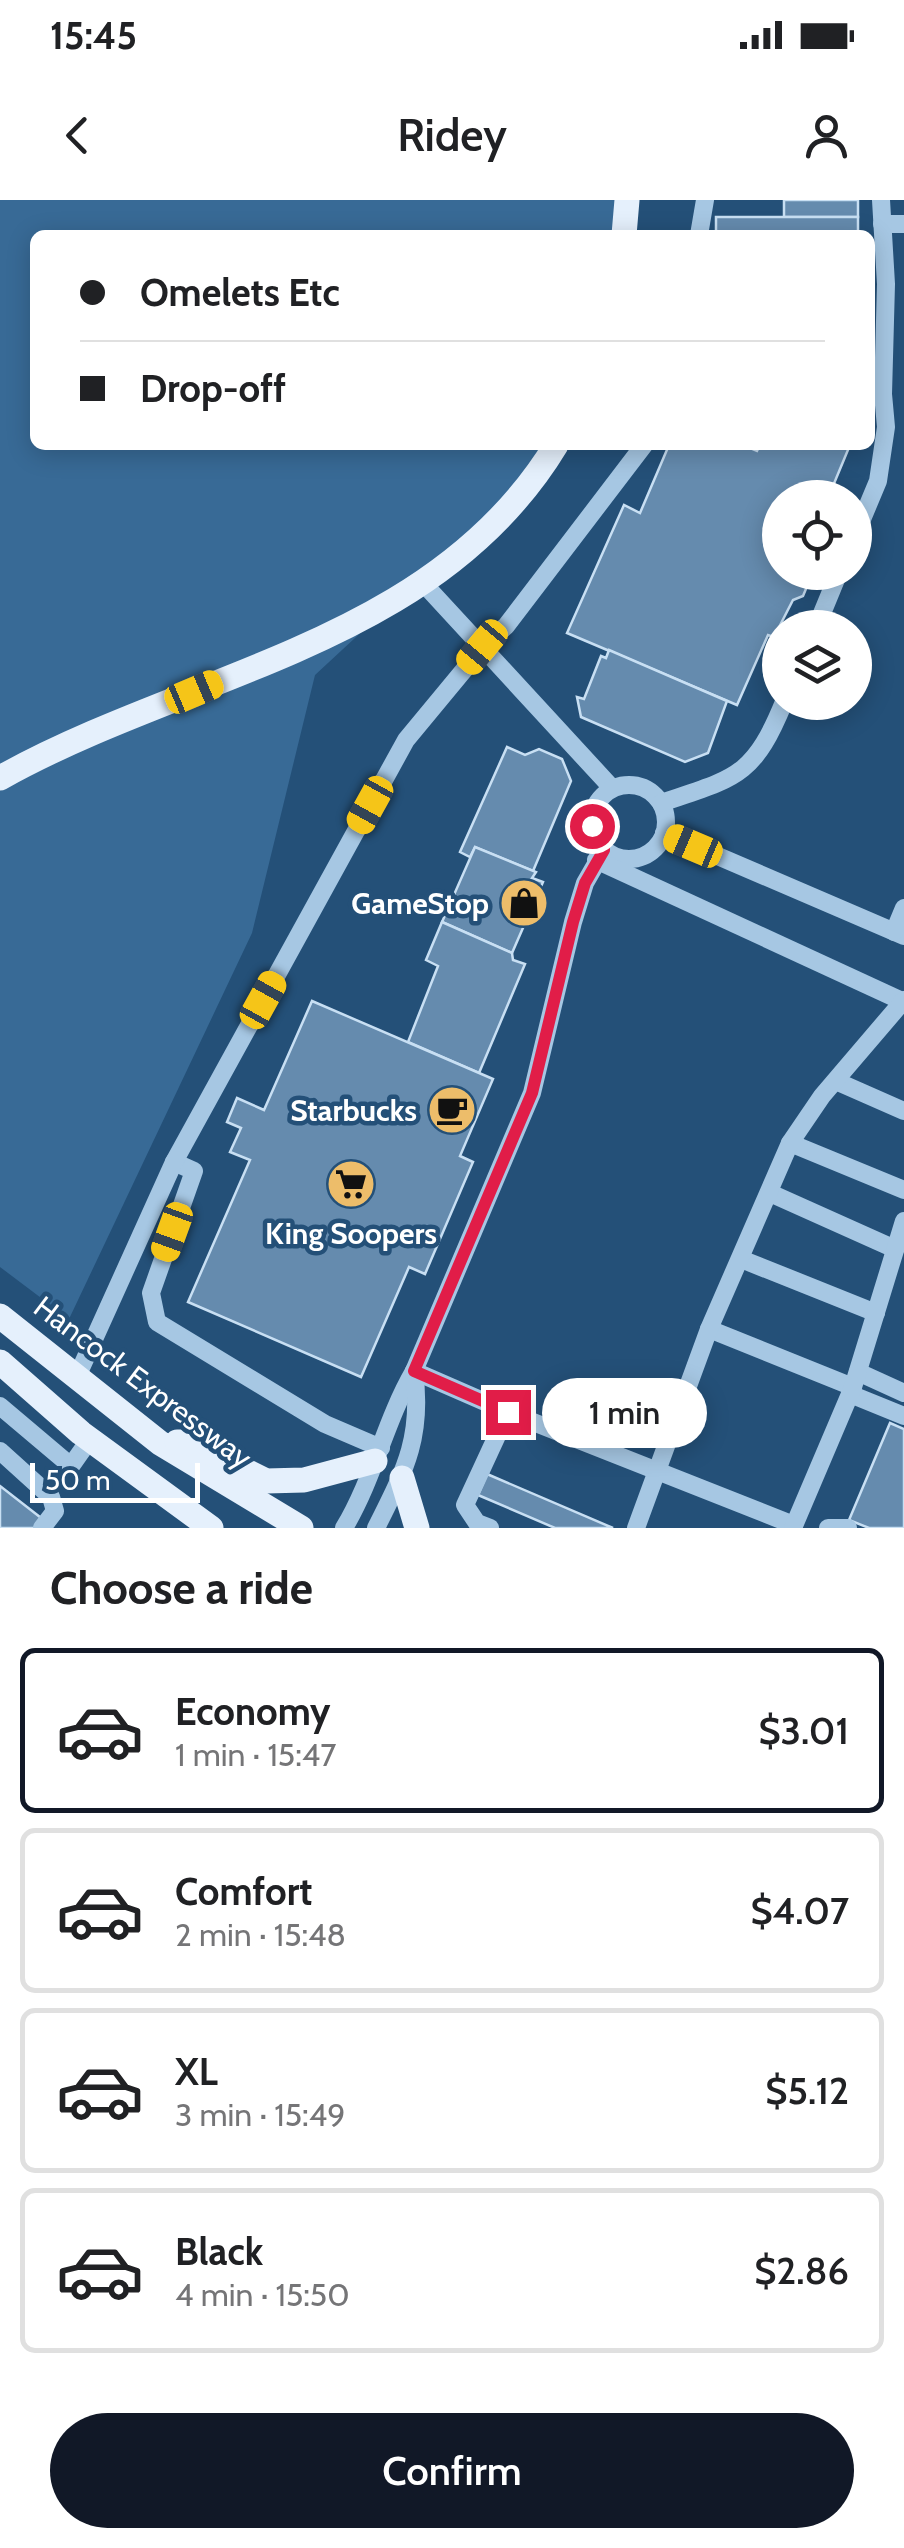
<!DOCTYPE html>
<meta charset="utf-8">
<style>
body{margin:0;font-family:Cabin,sans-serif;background:#f2f2f2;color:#202124;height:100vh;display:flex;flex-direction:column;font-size:38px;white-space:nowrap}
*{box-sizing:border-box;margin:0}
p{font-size:32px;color:#757577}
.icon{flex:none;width:55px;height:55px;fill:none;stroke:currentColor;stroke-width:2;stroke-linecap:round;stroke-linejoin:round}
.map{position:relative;height:1328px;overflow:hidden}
.panel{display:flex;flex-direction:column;background:#fff;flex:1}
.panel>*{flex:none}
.hud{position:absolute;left:30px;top:30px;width:845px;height:220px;border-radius:15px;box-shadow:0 5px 25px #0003;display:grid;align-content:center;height:220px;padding:0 50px;background:#fff}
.fabs{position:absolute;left:762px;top:280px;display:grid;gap:20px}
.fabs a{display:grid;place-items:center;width:110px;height:110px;border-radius:50%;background:#fff;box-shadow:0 5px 25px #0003;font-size:50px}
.scale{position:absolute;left:30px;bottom:25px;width:170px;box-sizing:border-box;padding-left:10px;border:5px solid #fff;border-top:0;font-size:28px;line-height:35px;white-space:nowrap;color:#fff;-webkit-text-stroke:8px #245078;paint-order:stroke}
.end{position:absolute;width:45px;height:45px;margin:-22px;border:12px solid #e11d48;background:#fff;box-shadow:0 0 0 5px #fff}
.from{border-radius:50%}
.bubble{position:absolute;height:70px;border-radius:35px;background:#fff;box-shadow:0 5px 25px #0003;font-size:32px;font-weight:600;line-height:70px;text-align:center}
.car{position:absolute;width:30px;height:60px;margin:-30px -15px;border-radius:12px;box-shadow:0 0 8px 2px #0007;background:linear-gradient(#f5c518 24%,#345 0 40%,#f5c518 0 76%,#345 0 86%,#f5c518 0)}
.hud b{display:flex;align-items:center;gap:35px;height:95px;font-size:38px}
.hud b+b{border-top:2px solid #e0e0e0}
.hud i{width:25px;height:25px;background:#202124}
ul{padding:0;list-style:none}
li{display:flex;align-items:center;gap:30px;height:165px;margin:0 20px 15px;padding:0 30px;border:5px solid #e0e0e0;border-radius:15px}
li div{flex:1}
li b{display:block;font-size:38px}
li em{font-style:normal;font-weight:600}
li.on{border-color:#111827}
li>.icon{width:90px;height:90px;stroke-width:1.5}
h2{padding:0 50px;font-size:45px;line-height:120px}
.action{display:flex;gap:20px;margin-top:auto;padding:20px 50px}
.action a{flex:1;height:115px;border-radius:60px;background:#111827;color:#fff;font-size:40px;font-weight:600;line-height:115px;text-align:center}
.status{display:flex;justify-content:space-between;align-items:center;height:70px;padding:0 50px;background:#fff;direction:ltr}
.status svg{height:28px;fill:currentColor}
header{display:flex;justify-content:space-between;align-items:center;height:130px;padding:0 50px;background:#fff;font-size:45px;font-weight:600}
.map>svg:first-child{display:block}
.green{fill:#386a96}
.building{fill:#658bae;stroke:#c8dff3;stroke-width:2.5}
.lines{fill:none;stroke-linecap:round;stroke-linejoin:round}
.minor{stroke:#a6c7e3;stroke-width:18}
.major{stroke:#e5f0fc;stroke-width:25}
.route{stroke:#e11d48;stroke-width:12}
.labels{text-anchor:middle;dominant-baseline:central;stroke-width:9;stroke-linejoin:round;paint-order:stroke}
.poi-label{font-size:30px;font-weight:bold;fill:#fff;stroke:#245078;text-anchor:end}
.street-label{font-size:30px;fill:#fff;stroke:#245078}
</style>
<div class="status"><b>15:45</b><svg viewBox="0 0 49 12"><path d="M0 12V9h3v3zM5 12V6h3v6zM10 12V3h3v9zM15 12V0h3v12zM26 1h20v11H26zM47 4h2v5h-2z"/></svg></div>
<header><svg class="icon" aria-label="back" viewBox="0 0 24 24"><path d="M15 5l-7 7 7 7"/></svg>Ridey<svg class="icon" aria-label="person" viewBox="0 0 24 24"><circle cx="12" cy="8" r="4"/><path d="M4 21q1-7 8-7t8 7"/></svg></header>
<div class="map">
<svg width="904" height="1328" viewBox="0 0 904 1328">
<rect width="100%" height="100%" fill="#245078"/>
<polygon class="green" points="0,0 621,0 616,35 35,35 35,245 554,245 545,262 315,475 252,733 69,1119 0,1067"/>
<g class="building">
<rect x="784" y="0" width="74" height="17"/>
<rect x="716" y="17" width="142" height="18"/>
<polygon points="669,245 743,245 757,251 760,245 850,245 828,298 780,298 780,372 813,372 803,396 793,400 774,437 768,435 737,505 567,433 624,305 640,313"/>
<polygon points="609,450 727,501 708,553 685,562 581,517 577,497 584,499 601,456 606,458"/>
<polygon points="507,547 525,555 539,549 562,559 571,581 533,671 475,647 470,657 460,652"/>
<polygon points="475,647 536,672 532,678 543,682 512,753 442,722"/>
<polygon points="442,722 512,753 513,760 525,764 479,873 408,842 438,766 426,760"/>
<polygon points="312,801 493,879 460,956 473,962 425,1074 409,1067 361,1177 188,1102 250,960 230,952 241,928 227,922 237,898 264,910"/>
<polygon points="890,1223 904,1229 904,1328 869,1328 849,1320"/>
<polygon points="487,1274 613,1328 555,1328 478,1295"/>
<polygon points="0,1286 45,1321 39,1328 0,1328"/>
</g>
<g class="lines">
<g class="minor">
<polyline points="882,24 904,24"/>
<polyline points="699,35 705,0"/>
<polyline points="855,336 878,281 886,227 883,194 886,84 881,0"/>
<polyline points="424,384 612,588"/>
<polyline points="816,428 839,372"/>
<circle cx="629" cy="622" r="37"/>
<path d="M661,603C735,578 753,578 784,502"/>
<polyline points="664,633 904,736"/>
<polyline points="596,660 904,802"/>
<polyline points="894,732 904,708"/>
<polyline points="838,882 904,911"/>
<polyline points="790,943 904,990"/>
<polyline points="174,962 194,971 151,1093 157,1122 325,1224 381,1248"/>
<polyline points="770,993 895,1049"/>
<polyline points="741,1059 876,1113"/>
<polyline points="709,1129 853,1187"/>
<polyline points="414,1171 508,1212 465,1305 477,1323 490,1328"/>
<polyline points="858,1172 904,1193"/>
<polyline points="76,1179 174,962 406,540 483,447 506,426 644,245"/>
<polyline points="850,1194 904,1216"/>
<polyline points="0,1206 71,1266 90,1239"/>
<polyline points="508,1212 794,1325"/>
<polyline points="0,1251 51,1297 55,1311 42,1328"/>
<path d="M344,1328C374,1278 385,1221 414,1171L532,893L573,722L585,683L604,650"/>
<path d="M376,1328C405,1270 423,1237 414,1171"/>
<polyline points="636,1328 709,1129 790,943 822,896 904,800"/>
<polyline points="793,1328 853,1187 904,1021"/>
<polyline points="828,1328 848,1328"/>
</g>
<g class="major">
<polyline points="624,35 627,0"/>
<path d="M0,578C189,472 435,445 556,245"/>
<polyline points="0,1116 160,1243 301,1328"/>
<polyline points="0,1162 81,1233 211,1328"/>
<polyline points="177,1242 188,1242 266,1281 304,1280 375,1261"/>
<polyline points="402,1278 417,1328"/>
</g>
</g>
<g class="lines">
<polyline class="route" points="508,1212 414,1171 532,893 573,722 585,683 604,650 592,626"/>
</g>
<defs>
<g id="shop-disc" transform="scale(2.5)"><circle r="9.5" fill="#edbd6a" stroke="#245078"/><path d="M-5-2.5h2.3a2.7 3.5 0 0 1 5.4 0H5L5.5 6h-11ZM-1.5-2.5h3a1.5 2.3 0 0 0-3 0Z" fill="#111"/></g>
<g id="cafe-disc" transform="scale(2.5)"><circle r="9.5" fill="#edbd6a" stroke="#245078"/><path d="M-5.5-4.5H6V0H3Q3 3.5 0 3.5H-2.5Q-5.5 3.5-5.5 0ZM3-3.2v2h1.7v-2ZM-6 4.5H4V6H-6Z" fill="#111"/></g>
<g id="supermarket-disc" transform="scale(2.5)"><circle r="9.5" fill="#edbd6a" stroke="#245078"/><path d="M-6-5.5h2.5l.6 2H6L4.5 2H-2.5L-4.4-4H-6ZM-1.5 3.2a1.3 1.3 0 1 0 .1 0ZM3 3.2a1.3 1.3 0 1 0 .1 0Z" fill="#111"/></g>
</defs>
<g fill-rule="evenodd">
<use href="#shop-disc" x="524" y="703"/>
<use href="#cafe-disc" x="452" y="910"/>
<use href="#supermarket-disc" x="351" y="984"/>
</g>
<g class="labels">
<g class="poi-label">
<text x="489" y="703">GameStop</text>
<text x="417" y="910">Starbucks</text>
<text x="351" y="1033" text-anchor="middle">King Soopers</text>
</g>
<g class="street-label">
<text transform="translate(143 1182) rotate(37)">Hancock Expressway</text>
</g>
</g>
</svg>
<div class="fabs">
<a><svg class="icon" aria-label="locate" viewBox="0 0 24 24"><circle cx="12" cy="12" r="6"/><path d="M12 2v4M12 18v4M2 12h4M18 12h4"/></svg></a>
<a><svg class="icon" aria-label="layers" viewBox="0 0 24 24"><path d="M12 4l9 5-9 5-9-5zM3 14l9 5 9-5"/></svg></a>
</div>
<div class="scale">50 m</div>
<i class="end from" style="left:592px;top:626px"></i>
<i class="end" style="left:508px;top:1212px"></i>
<div class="bubble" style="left:542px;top:1178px;width:165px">1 min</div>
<i class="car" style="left:482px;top:447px;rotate:220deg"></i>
<i class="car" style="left:194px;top:492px;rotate:67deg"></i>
<i class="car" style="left:370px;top:605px;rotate:209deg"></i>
<i class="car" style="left:693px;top:646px;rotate:293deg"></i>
<i class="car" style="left:263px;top:800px;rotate:29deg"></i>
<i class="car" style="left:172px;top:1032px;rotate:200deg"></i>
<div class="hud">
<b><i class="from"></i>Omelets Etc</b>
<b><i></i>Drop-off</b>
</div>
</div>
<section class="panel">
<h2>Choose a ride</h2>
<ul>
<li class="on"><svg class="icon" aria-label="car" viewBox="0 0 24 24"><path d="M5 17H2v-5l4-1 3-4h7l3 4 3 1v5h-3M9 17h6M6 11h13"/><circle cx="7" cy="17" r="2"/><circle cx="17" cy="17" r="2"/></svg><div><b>Economy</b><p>1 min · 15:47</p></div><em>$3.01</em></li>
<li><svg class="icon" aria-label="car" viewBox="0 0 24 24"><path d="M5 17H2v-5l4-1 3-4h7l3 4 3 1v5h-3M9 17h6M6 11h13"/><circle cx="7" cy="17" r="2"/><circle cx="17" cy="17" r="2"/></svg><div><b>Comfort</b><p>2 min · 15:48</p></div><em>$4.07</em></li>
<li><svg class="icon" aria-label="car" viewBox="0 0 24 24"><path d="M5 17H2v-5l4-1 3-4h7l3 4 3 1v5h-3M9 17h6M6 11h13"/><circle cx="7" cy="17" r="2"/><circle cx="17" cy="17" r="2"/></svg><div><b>XL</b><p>3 min · 15:49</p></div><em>$5.12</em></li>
<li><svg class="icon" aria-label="car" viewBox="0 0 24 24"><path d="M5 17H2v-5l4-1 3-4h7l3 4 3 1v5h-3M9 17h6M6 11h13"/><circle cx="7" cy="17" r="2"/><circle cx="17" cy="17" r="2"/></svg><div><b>Black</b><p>4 min · 15:50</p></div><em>$2.86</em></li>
</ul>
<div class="action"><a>Confirm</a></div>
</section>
